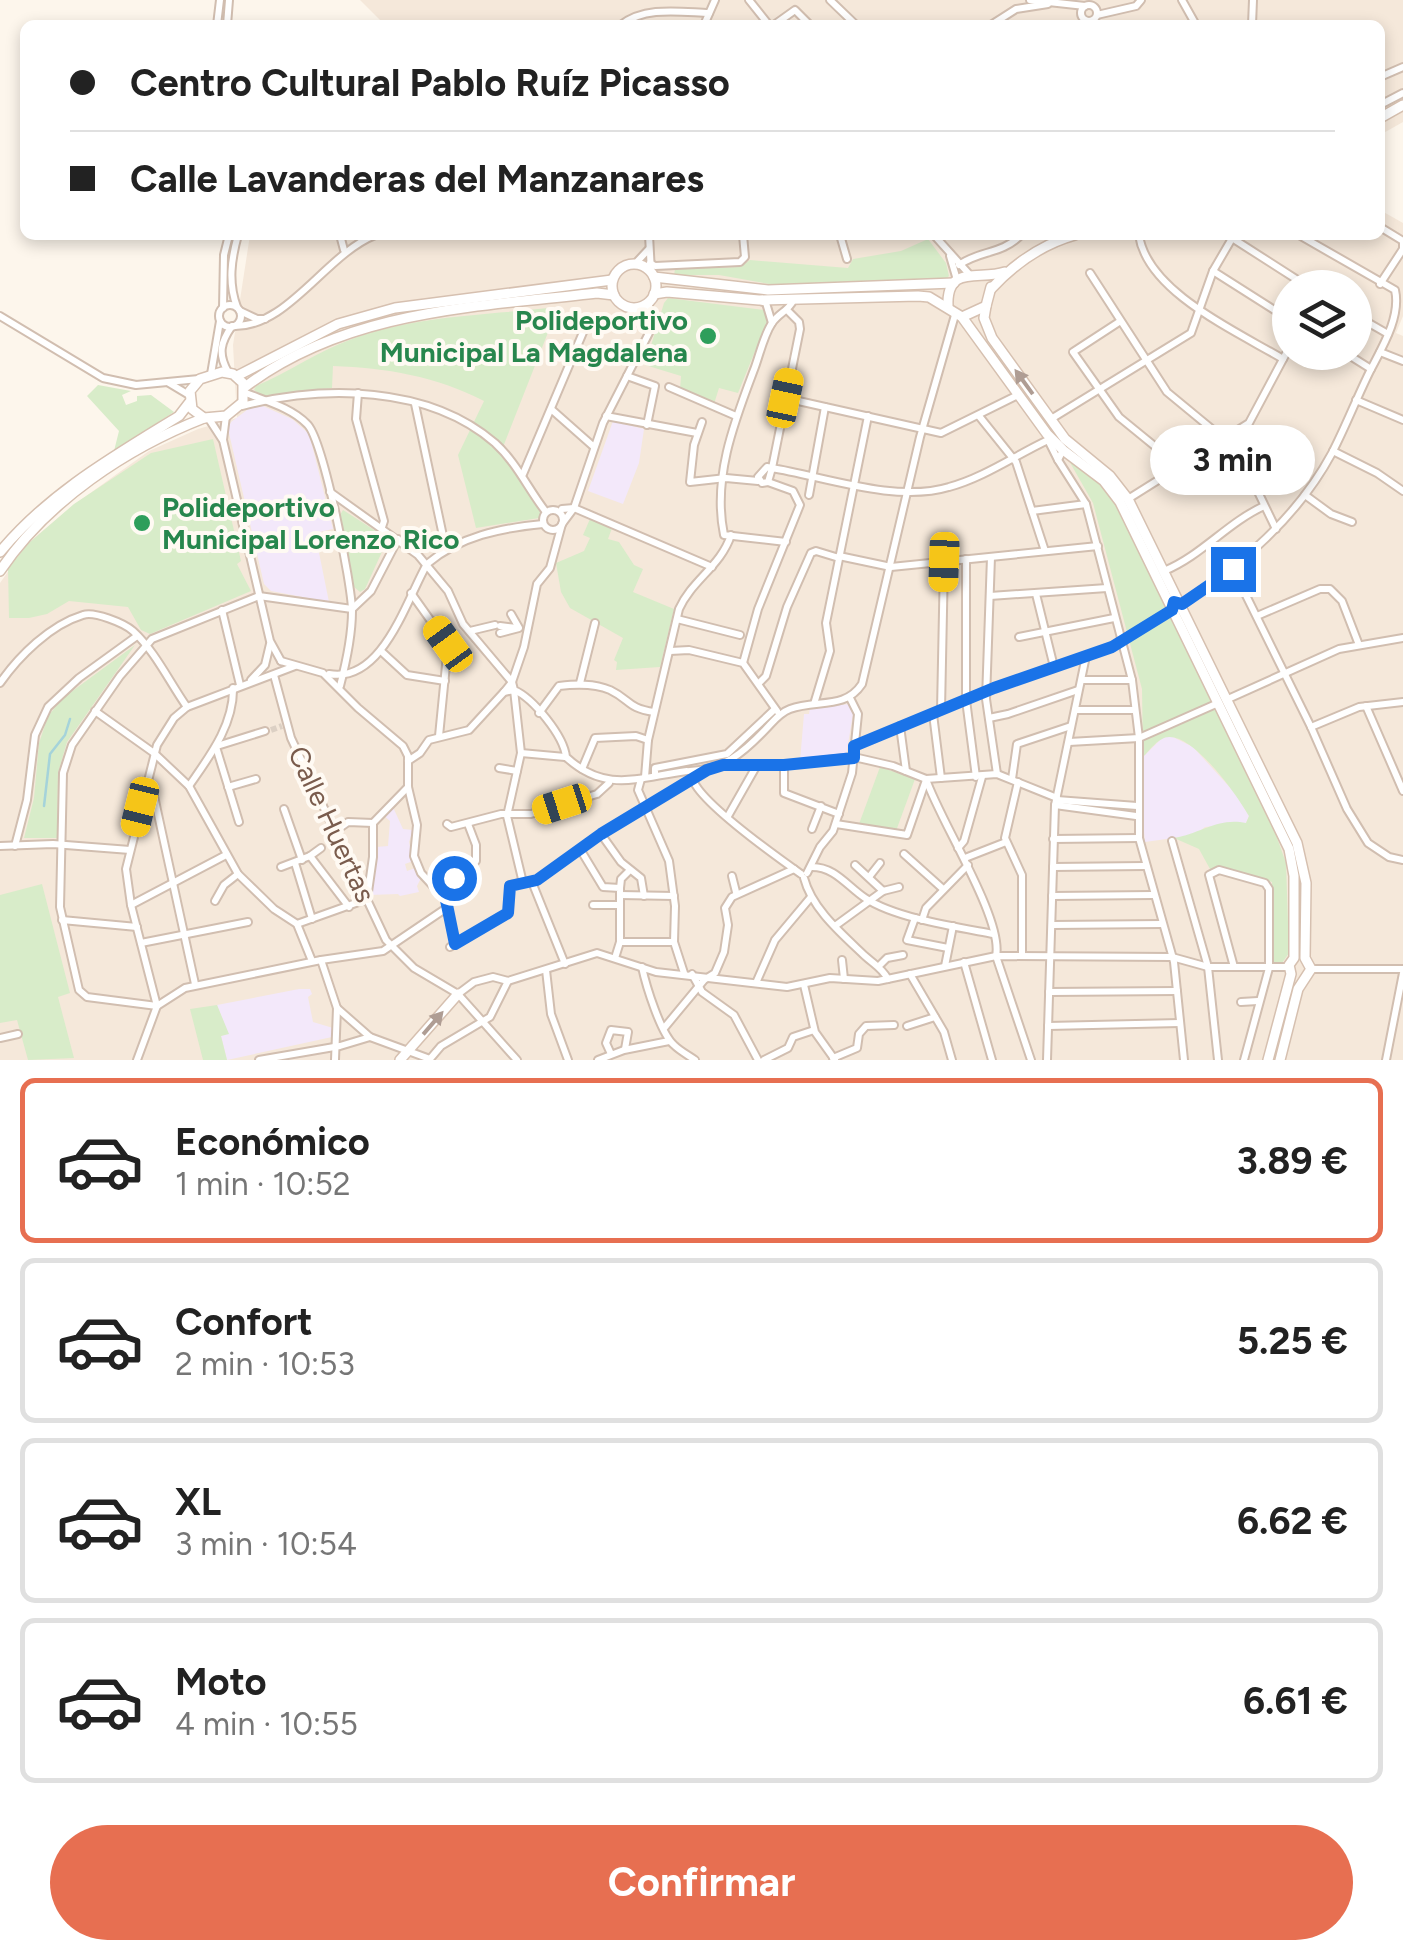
<!DOCTYPE html>
<html lang="es">
<meta charset="utf-8">
<style>
body{margin:0;font-family:Figtree,sans-serif;background:#f6f6f6;color:#222;height:100vh;display:flex;flex-direction:column;font-size:38px;white-space:nowrap}
*{box-sizing:border-box;margin:0}
p{font-size:32px;color:#767676}
.icon{flex:none;width:55px;height:55px;fill:none;stroke:currentColor;stroke-width:2;stroke-linecap:round;stroke-linejoin:round}
.map{position:relative;height:1060px;overflow:hidden}
.sheet{display:flex;flex-direction:column;background:#fff;flex:1}
.sheet>*{flex:none}
.guide{position:absolute;left:20px;top:20px;width:1365px;height:220px;border-radius:15px;box-shadow:0 5px 15px #0003;display:grid;align-content:center;height:220px;padding:0 50px;background:#fff}
.buttons{position:absolute;left:1272px;top:270px;display:grid;gap:20px}
.buttons a{display:grid;place-items:center;width:100px;height:100px;border-radius:50%;background:#fff;box-shadow:0 5px 15px #0003;font-size:50px}
.end{position:absolute;width:45px;height:45px;margin:-22px;border:12px solid #1a73e8;background:#fff;box-shadow:0 0 0 5px #fff}
.from{border-radius:50%}
.bubble{position:absolute;height:70px;border-radius:35px;background:#fff;box-shadow:0 5px 15px #0003;font-size:32px;font-weight:700;line-height:70px;text-align:center}
.car{position:absolute;width:30px;height:60px;margin:-30px -15px;border-radius:12px;box-shadow:0 0 8px 2px #0007;background:linear-gradient(#f5c518 24%,#345 0 40%,#f5c518 0 76%,#345 0 86%,#f5c518 0)}
.guide b{display:flex;align-items:center;gap:35px;height:95px;font-size:38px}
.guide b+b{border-top:2px solid #e0e0e0}
.guide i{width:25px;height:25px;background:#222}
ul{padding:18px 0 0;list-style:none}
li{display:flex;align-items:center;gap:30px;height:165px;margin:0 20px 15px;padding:0 30px;border:5px solid #e0e0e0;border-radius:15px}
li div{flex:1}
li b{display:block;font-size:38px}
li em{font-style:normal;font-weight:700}
li.selected{border-color:#e76f51}
li>.icon{width:90px;height:90px;stroke-width:1.5}
.primary-button{display:flex;gap:20px;margin-top:auto;padding:20px 50px}
.primary-button a{flex:1;height:115px;border-radius:60px;background:#e76f51;color:#fff;font-size:40px;font-weight:700;line-height:115px;text-align:center}
.map>svg:first-child{display:block}
.residential{fill:#f5e8da;fill-rule:evenodd}
.education{fill:#f3e8fa}
.green{fill:#d8ecc9}
.lines{fill:none;stroke-linecap:round;stroke-linejoin:round}
.stream{stroke:#a5d3da;stroke-width:2.5}
.street-tunnel{stroke:#dcd0c4;stroke-width:6;stroke-dasharray:6 3;stroke-linecap:butt}
.street-casing{stroke:#d1beb0;stroke-width:10}
.secondary-casing{stroke:#d6c0b0;stroke-width:12}
.street{stroke:#fff;stroke-width:6}
.secondary{stroke:#fff;stroke-width:9}
.oneway{fill:#af9d94}
.route{stroke:#1a73e8;stroke-width:12}
.leisure-dot{fill:#2e9e5b;stroke:#fffaf3;stroke-width:4}
.labels{text-anchor:middle;dominant-baseline:central;stroke-width:8;stroke-linejoin:round;paint-order:stroke}
.leisure-label{font-size:28px;font-weight:bold;fill:#27864d;stroke:#fffaf3;text-anchor:end}
.street-label{font-size:28px;fill:#7a5c4d;stroke:#fffaf3}
</style>
<div class="map">
<svg width="1403" height="1060" viewBox="0 0 1403 1060">
<rect width="100%" height="100%" fill="#fdf6ec"/>
<g class="residential">
<polygon points="360,0 1403,0 1403,122 1380,135 1380,25 385,25"/>
<path d="M1380,210L1403,223V316L1396,333L1403,336V1060H0V583L28,543L75,504L149,451L198,429L237,418L233,345L250,235H1380ZM1290,288H1355V352H1290Z"/>
</g>
<g class="education">
<polygon points="263,406 292,419 308,433 311,441 333,529 315,533 329,602 271,591 264,584 228,429 231,422 251,407"/>
<polygon points="613,421 644,429 639,463 623,504 588,491"/>
<polygon points="850,704 854,708 846,756 800,761 804,714 809,714 810,708"/>
<polygon points="1171,736 1193,747 1235,793 1249,816 1246,823 1205,827 1195,835 1145,842 1142,810 1143,757 1163,737"/>
<polygon points="392,805 403,829 413,830 409,842 413,861 405,864 407,871 415,868 421,878 417,886 419,892 400,896 398,894 369,895 376,865 376,847 388,846 390,821 383,815"/>
<polygon points="299,989 310,989 312,994 308,997 313,1022 333,1028 332,1037 227,1060 221,1036 228,1033 217,1005"/>
</g>
<g class="green">
<polygon points="928,239 946,263 949,276 945,280 786,287 719,275 674,275 675,269 740,267 750,260 848,268 853,259 901,251"/>
<polygon points="668,298 764,310 767,322 738,393 719,388 714,404 680,390 681,376 645,365 664,303"/>
<path d="M558,307L503,447L504,457L541,513L539,518L476,528L458,455L484,401C436,376 386,368 333,366L332,388L263,396L254,390L256,386C289,372 318,351 352,339C416,315 490,315 558,307Z"/>
<polygon points="98,385 131,391 122,395 126,405 137,401 137,396 151,395 174,412 114,451 119,431 87,396"/>
<polygon points="213,439 241,561 237,564 251,591 150,634 141,630 128,607 69,601 47,614 29,618 9,618 8,568 29,543 74,504 151,453"/>
<path d="M1068,459L1102,483L1110,494L1270,818L1286,863L1289,953L1282,963L1272,962V882L1224,867L1210,869L1199,849L1174,838C1200,834 1218,817 1246,823L1249,816C1237,795 1195,736 1169,737C1159,737 1150,750 1143,757L1142,689L1093,503Z"/>
<polygon points="343,510 382,535 386,543 365,589 360,592 353,586 340,515"/>
<polygon points="590,519 612,528 608,539 619,542 634,565 643,569 633,592 674,609 660,667 616,670 617,662 614,660 623,638 570,608 561,592 556,563 584,551 590,538 583,535"/>
<polygon points="135,645 67,742 58,773 57,838 24,838 34,798 39,743 48,716 63,698"/>
<polygon points="880,767 915,779 896,831 859,824"/>
<polygon points="42,884 70,993 58,997 74,1058 28,1060 17,1020 0,1023 0,895"/>
<polygon points="217,1005 229,1034 221,1036 227,1060 203,1060 190,1009"/>
</g>
<g class="lines">
<polyline class="stream" points="44,806 50,754 65,735 70,719"/>
<polyline class="street-tunnel" points="271,730 282,726"/>
<g class="street-casing">
<g id="street">
<polyline points="749,0 769,25"/>
<polyline points="830,0 856,25"/>
<polyline points="1030,0 1085,6"/>
<polyline points="1182,0 1196,25"/>
<circle cx="1089" cy="13" r="8"/>
<polyline points="1097,15 1136,6 1141,0"/>
<polyline points="217,25 220,0"/>
<polyline points="227,25 229,0"/>
<path d="M621,25C645,6 680,12 709,13"/>
<polyline points="704,25 715,0"/>
<polyline points="774,25 795,10 810,25"/>
<polyline points="991,25 1016,9 1048,4"/>
<polyline points="1252,25 1253,0"/>
<polyline points="1380,77 1403,67"/>
<polyline points="1380,105 1403,93"/>
<polyline points="1380,227 1403,241 1403,249 1380,284"/>
<polyline points="340,235 344,250"/>
<polyline points="649,235 651,272"/>
<polyline points="840,235 847,259"/>
<polyline points="934,235 969,274"/>
<path d="M1139,235C1147,292 1238,332 1283,359"/>
<polyline points="1232,238 1310,288"/>
<polyline points="950,256 957,280"/>
<polyline points="650,263 655,266 740,262 745,257 743,235"/>
<polyline points="635,264 648,250"/>
<path d="M959,265C980,250 1001,255 1021,235"/>
<polyline points="1213,271 1290,320"/>
<polyline points="1090,273 1167,392 1224,439 1246,467 1276,529"/>
<polyline points="760,301 766,303 772,323"/>
<circle cx="230" cy="316" r="11"/>
<path d="M237,307C228,283 231,260 238,235"/>
<polyline points="223,308 224,255 229,235"/>
<polyline points="634,308 647,323"/>
<polyline points="240,311 257,319 265,319"/>
<path d="M788,311L799,322L800,329L772,468L768,482L762,483L758,477L767,467L772,468C825,477 896,503 949,487C983,478 1016,455 1048,440"/>
<polyline points="1355,315 1388,334"/>
<polyline points="0,316 103,378 136,385 199,379"/>
<polyline points="1119,322 1073,352 1119,417 1168,457 1176,468"/>
<polyline points="1344,352 1371,369"/>
<polyline points="1380,352 1403,361"/>
<path d="M228,372C218,354 220,343 232,326C287,329 325,255 375,235"/>
<polyline points="211,374 220,321"/>
<polyline points="627,376 655,386 647,425"/>
<polyline points="169,383 189,395"/>
<polyline points="669,387 736,416"/>
<path d="M246,393C266,401 292,408 307,424C323,438 352,585 352,611C352,636 346,663 340,686"/>
<polyline points="358,393 356,419 384,521 382,527"/>
<polyline points="785,398 941,433 1018,395"/>
<polyline points="1356,400 1403,420"/>
<polyline points="415,404 446,550"/>
<path d="M242,406C323,385 428,385 495,443C517,463 528,489 546,512"/>
<polyline points="551,409 594,447"/>
<polyline points="226,416 223,440 270,641 281,661"/>
<polyline points="606,416 697,433"/>
<polyline points="979,416 1016,462 1045,551"/>
<polyline points="209,419 222,439"/>
<polyline points="1051,419 1191,333 1213,271 1234,235"/>
<polyline points="702,422 694,445 690,482 726,478 758,481"/>
<polyline points="1048,440 1058,460 1063,450"/>
<polyline points="1333,451 1377,473 1403,491"/>
<polyline points="1058,460 1086,504 1132,680 1139,738 1139,838 1174,962 1184,1060"/>
<polyline points="523,474 584,330 603,320 641,323"/>
<path d="M330,492L418,555L448,591L463,624L512,682L514,690C533,698 564,736 566,757C606,794 639,777 687,771"/>
<polyline points="809,495 825,407"/>
<polyline points="1305,495 1331,514 1352,522"/>
<polyline points="1128,499 1249,423 1290,346"/>
<polyline points="562,509 574,508 712,567"/>
<circle cx="553" cy="520" r="10"/>
<polyline points="1032,511 1086,504"/>
<path d="M786,542L724,535C712,477 735,420 755,367C760,353 764,335 772,323C779,313 788,311 793,301"/>
<polyline points="839,556 891,567 1098,546"/>
<polyline points="991,557 986,699 997,774"/>
<polyline points="966,559 966,700 976,777"/>
<polyline points="1233,569 1311,727 1347,809 1368,843 1389,857 1403,860"/>
<path d="M1164,571C1201,556 1227,523 1264,506"/>
<polyline points="411,593 448,645 439,736"/>
<polyline points="1036,594 1054,667"/>
<polyline points="990,596 1107,588"/>
<path d="M1182,604C1243,563 1297,518 1332,453C1346,426 1357,397 1371,369C1383,346 1401,316 1395,290L1299,235"/>
<polyline points="222,610 240,685"/>
<polyline points="1257,616 1320,589 1330,589 1342,601 1359,645"/>
<polyline points="677,619 740,635"/>
<polyline points="500,626 517,628"/>
<polyline points="470,631 495,625"/>
<polyline points="500,633 519,628 511,614"/>
<polyline points="1019,637 1114,618"/>
<polyline points="381,651 407,675 445,681"/>
<polyline points="670,651 689,650 743,663 777,711"/>
<polyline points="281,661 323,673 358,708 403,746 408,756 408,787 417,825 414,856 421,873 446,900 455,944"/>
<polyline points="743,663 758,609 800,505 793,491 768,482"/>
<path d="M329,674C382,684 406,601 427,564C460,536 501,528 543,524"/>
<polyline points="274,675 291,738 386,940 414,968 458,994 517,1060"/>
<polyline points="251,680 265,665 270,644"/>
<polyline points="1082,680 1132,680"/>
<path d="M0,683C19,656 50,625 83,615C94,611 124,623 133,631C155,651 170,683 187,707"/>
<polyline points="580,683 595,623"/>
<polyline points="759,683 766,676 787,607 811,553 816,551 839,558"/>
<polyline points="504,692 512,682 524,647 537,584 550,568 562,524 574,508 603,423 649,333 649,302"/>
<polyline points="1228,699 1339,649 1403,638"/>
<polyline points="814,704 830,651 826,623 868,416"/>
<polyline points="1366,706 1403,791"/>
<polyline points="941,710 944,562"/>
<polyline points="1075,710 1135,710"/>
<polyline points="95,711 154,753 189,786 238,874 274,909 297,924 312,961"/>
<path d="M539,713L559,686C576,684 594,683 610,690C631,700 627,708 654,712"/>
<polyline points="933,714 941,778"/>
<polyline points="989,718 1008,714 1078,690"/>
<polyline points="900,726 906,771"/>
<polyline points="1311,727 1359,707 1403,702"/>
<polyline points="1069,742 1139,738 1216,704"/>
<polyline points="217,746 265,731"/>
<polyline points="854,746 993,688 1112,647 1172,610"/>
<polyline points="216,747 239,822"/>
<polyline points="521,753 565,757"/>
<polyline points="408,761 420,753 429,740 469,730 504,692 514,690 521,753 507,816 523,883"/>
<polyline points="727,765 784,765 854,757 893,766 926,779 997,774 1057,798"/>
<polyline points="784,765 784,793 839,814"/>
<polyline points="499,768 517,771"/>
<polyline points="582,769 595,738 636,736 648,740"/>
<path d="M690,771C724,769 742,754 765,730C773,722 779,713 790,709C816,699 845,710 862,684L920,437L955,315"/>
<polyline points="655,776 655,768 727,754 775,709"/>
<path d="M645,777L648,740L679,609C692,580 721,566 731,535"/>
<polyline points="641,779 638,790 669,861 675,906 674,942 684,973"/>
<path d="M926,779C939,819 1004,920 996,956L1031,1060"/>
<polyline points="1012,779 1017,744 1071,726"/>
<path d="M693,780C702,804 777,857 801,874"/>
<polyline points="1018,782 1005,838 1022,875 1022,956"/>
<path d="M189,786C209,757 234,725 233,688"/>
<polyline points="146,787 154,796 195,984"/>
<polyline points="228,787 256,779"/>
<polyline points="1057,800 1137,806"/>
<polyline points="1055,805 1136,816"/>
<polyline points="284,809 302,860"/>
<polyline points="728,816 757,765"/>
<polyline points="447,824 451,827 501,814 531,814 597,794 609,783"/>
<polyline points="836,824 907,835 926,780"/>
<polyline points="812,829 821,806"/>
<polyline points="334,832 348,822 373,823 408,787"/>
<polyline points="601,834 621,862 641,878 644,896"/>
<polyline points="1053,839 1139,838"/>
<polyline points="1172,841 1208,967 1218,1060"/>
<polyline points="0,846 53,844 130,850"/>
<polyline points="15,846 27,800 35,735 48,707 79,678 137,636"/>
<polyline points="958,848 964,841 982,777"/>
<polyline points="580,849 603,887 620,888 620,942 615,958"/>
<polyline points="904,854 943,889"/>
<polyline points="310,856 321,848"/>
<polyline points="965,858 1006,842"/>
<polyline points="295,863 312,919"/>
<polyline points="855,865 883,891"/>
<polyline points="281,867 310,856 349,907"/>
<path d="M812,867C835,867 847,886 865,898C895,918 956,927 993,934"/>
<polyline points="1053,867 1145,866"/>
<polyline points="807,873 820,847 833,831 852,773 858,714 850,698"/>
<polyline points="732,876 736,892"/>
<polyline points="869,877 880,863"/>
<path d="M804,878C812,909 842,934 865,956C875,965 881,967 888,979"/>
<polyline points="532,882 565,964"/>
<polyline points="620,888 621,879 630,870"/>
<polyline points="620,895 674,896"/>
<polyline points="1052,896 1153,895"/>
<polyline points="446,900 450,881 476,861 476,845 468,824"/>
<polyline points="215,901 224,885 238,874"/>
<polyline points="131,905 226,855"/>
<polyline points="593,905 620,905"/>
<polyline points="915,918 907,940 948,948"/>
<polyline points="62,920 137,927"/>
<polyline points="922,920 926,908 968,865"/>
<polyline points="297,924 367,899 373,857 373,823"/>
<polyline points="1052,925 1162,924"/>
<polyline points="835,926 883,891 899,887"/>
<polyline points="620,942 674,942"/>
<polyline points="141,943 248,922"/>
<polyline points="450,947 508,913 510,885 537,880 601,834 704,772"/>
<polyline points="321,960 337,1008 335,1060"/>
<polyline points="842,960 844,979"/>
<polyline points="964,962 992,1060"/>
<polyline points="880,965 887,958 903,955"/>
<polyline points="945,966 953,926"/>
<path d="M642,967C646,986 661,1034 674,1045C680,1051 688,1055 695,1060"/>
<polyline points="1234,967 1209,875 1219,870 1265,883 1269,889 1269,968 1244,1060"/>
<polyline points="1311,969 1403,969"/>
<polyline points="546,970 551,1014 568,1060"/>
<polyline points="692,974 702,992 734,1015 758,1060"/>
<polyline points="910,974 944,1032 952,1060"/>
<polyline points="756,983 775,940 811,897"/>
<polyline points="804,985 815,1032 835,1060"/>
<polyline points="1049,992 1177,991"/>
<polyline points="458,994 474,982 493,977 508,981 597,953 656,972 787,987 830,978 878,981 996,956 1172,957 1208,967 1289,967"/>
<polyline points="1241,1002 1258,1001"/>
<polyline points="157,1006 87,997 79,990 60,907 63,773 72,745 120,676 152,639 259,596 352,609 371,591 398,539"/>
<polyline points="157,1006 131,905 126,869 157,745 174,718 187,707 295,666"/>
<polyline points="337,1008 370,1037 430,1059"/>
<polyline points="907,1026 935,1017"/>
<polyline points="1048,1026 1180,1023"/>
<polyline points="665,1027 704,980 715,973 724,952 728,925 725,908 732,897 794,869"/>
<polyline points="0,1038 18,1034"/>
<polyline points="611,1054 606,1043 611,1030 628,1032 625,1049"/>
<polyline points="833,1058 857,1048 859,1034 866,1026 894,1025"/>
<polyline points="430,1059 441,1046 490,1017 508,981"/>
<polyline points="137,1060 157,1006 185,988 321,960 383,951 448,907"/>
<polyline points="259,1060 340,1046 370,1037"/>
<polyline points="598,1060 624,1050 669,1041"/>
<polyline points="764,1060 788,1048 793,1037 814,1030"/>
<polyline points="1047,1060 1055,805 1086,656"/>
<polyline points="1386,1060 1403,973"/>
</g>
</g>
<g class="secondary-casing">
<g id="secondary">
<polyline points="1380,118 1403,105"/>
<circle cx="634" cy="286" r="22"/>
<polyline points="654,277 768,290 954,283"/>
<path d="M991,289C1014,264 1043,244 1075,235"/>
<polyline points="654,294 667,292 759,300 918,296 929,297 962,317 1047,434 1063,450 1104,481 1120,502 1289,849 1294,876 1294,958 1289,965 1291,974 1268,1060"/>
<polyline points="986,306 984,318 992,338 1065,439 1110,476 1128,499 1297,843 1306,883 1305,958 1311,969 1298,989 1280,1060"/>
<path d="M948,307C946,263 980,281 1005,272"/>
<polyline points="962,317 986,306 991,287"/>
<polygon points="222,372 233,374 243,383 243,402 226,416 204,418 192,409 190,391 200,379"/>
<polyline points="237,376 338,324 395,308 612,280"/>
<path d="M245,387C347,310 476,307 597,293L614,295"/>
<path d="M0,552C49,493 114,456 179,416L189,403"/>
<path d="M0,571C47,501 127,448 204,418"/>
<polyline points="400,1060 458,994"/>
</g>
</g>
<use href="#street" class="street"/>
<use href="#secondary" class="secondary"/>
</g>
<defs><path id="oneway-solid" d="M-6-.8H1V-3.2L6.5 0L1 3.2V.8H-6Z" transform="scale(2.5)"/></defs>
<g class="oneway">
<use href="#oneway-solid" transform="translate(1024 382) rotate(-126)"/>
<use href="#oneway-solid" transform="translate(433 1023) rotate(-49)"/>
</g>
<g class="lines">
<polyline class="route" points="454,878 450,881 446,900 455,944 508,913 510,886 537,880 601,834 707,770 723,765 784,765 854,758 854,746 994,688 1112,647 1172,610 1174,602 1182,604 1233,569"/>
</g>
<g class="leisure-dot">
<circle cx="708" cy="336" r="10"/>
<circle cx="142" cy="523" r="10"/>
</g>
<g class="labels">
<g class="leisure-label">
<text x="688" y="320">Polideportivo<tspan x="688" dy="32">Municipal La Magdalena</tspan></text>
<text x="162" y="507" text-anchor="start">Polideportivo<tspan x="162" dy="32">Municipal Lorenzo Rico</tspan></text>
</g>
<g class="street-label">
<text transform="translate(332 824) rotate(65)">Calle Huertas</text>
</g>
</g>
</svg>
<div class="buttons">
<a><svg class="icon" aria-label="layers" viewBox="0 0 24 24"><path d="M12 4l9 5-9 5-9-5zM3 14l9 5 9-5"/></svg></a>
</div>
<i class="end from" style="left:454px;top:878px"></i>
<i class="end" style="left:1233px;top:569px"></i>
<div class="bubble" style="left:1150px;top:425px;width:165px">3 min</div>
<i class="car" style="left:785px;top:398px;rotate:12deg"></i>
<i class="car" style="left:944px;top:562px;rotate:182deg"></i>
<i class="car" style="left:448px;top:644px;rotate:324deg"></i>
<i class="car" style="left:562px;top:804px;rotate:252deg"></i>
<i class="car" style="left:140px;top:807px;rotate:194deg"></i>
<div class="guide">
<b><i class="from"></i>Centro Cultural Pablo Ruíz Picasso</b>
<b><i></i>Calle Lavanderas del Manzanares</b>
</div>
</div>
<section class="sheet">
<ul>
<li class="selected"><svg class="icon" aria-label="car" viewBox="0 0 24 24"><path d="M5 17H2v-5l4-1 3-4h7l3 4 3 1v5h-3M9 17h6M6 11h13"/><circle cx="7" cy="17" r="2"/><circle cx="17" cy="17" r="2"/></svg><div><b>Económico</b><p>1 min · 10:52</p></div><em>3.89 €</em></li>
<li><svg class="icon" aria-label="car" viewBox="0 0 24 24"><path d="M5 17H2v-5l4-1 3-4h7l3 4 3 1v5h-3M9 17h6M6 11h13"/><circle cx="7" cy="17" r="2"/><circle cx="17" cy="17" r="2"/></svg><div><b>Confort</b><p>2 min · 10:53</p></div><em>5.25 €</em></li>
<li><svg class="icon" aria-label="car" viewBox="0 0 24 24"><path d="M5 17H2v-5l4-1 3-4h7l3 4 3 1v5h-3M9 17h6M6 11h13"/><circle cx="7" cy="17" r="2"/><circle cx="17" cy="17" r="2"/></svg><div><b>XL</b><p>3 min · 10:54</p></div><em>6.62 €</em></li>
<li><svg class="icon" aria-label="car" viewBox="0 0 24 24"><path d="M5 17H2v-5l4-1 3-4h7l3 4 3 1v5h-3M9 17h6M6 11h13"/><circle cx="7" cy="17" r="2"/><circle cx="17" cy="17" r="2"/></svg><div><b>Moto</b><p>4 min · 10:55</p></div><em>6.61 €</em></li>
</ul>
<div class="primary-button"><a>Confirmar</a></div>
</section>
